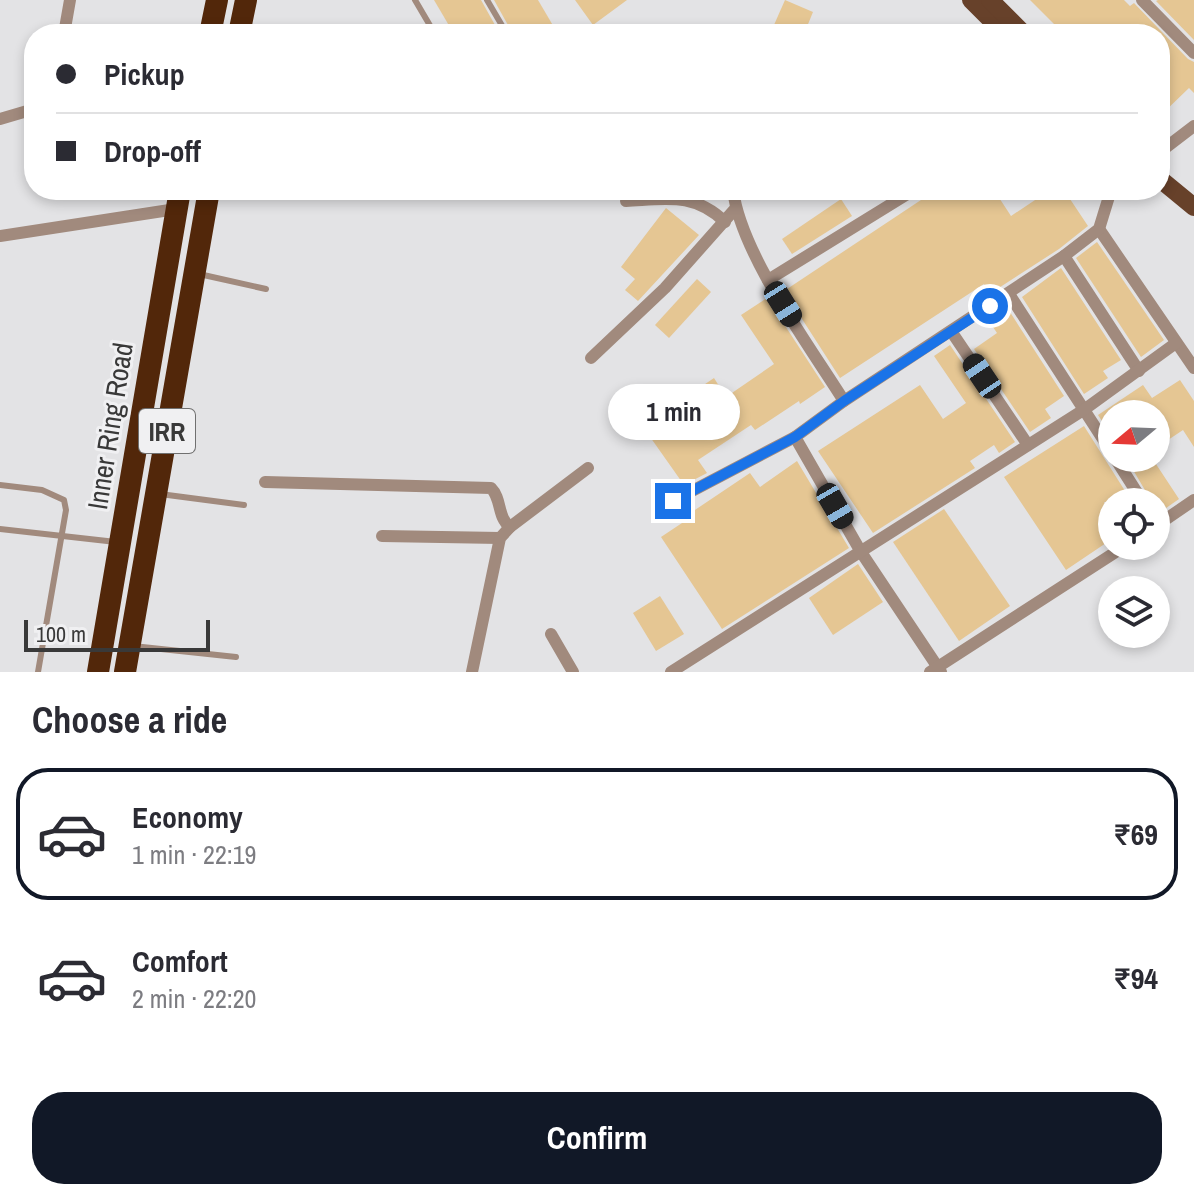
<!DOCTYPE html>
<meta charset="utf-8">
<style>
body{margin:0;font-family:"Archivo Narrow",sans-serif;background:#f2f2f3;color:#2b2b33;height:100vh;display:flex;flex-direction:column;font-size:30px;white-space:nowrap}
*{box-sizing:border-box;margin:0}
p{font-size:26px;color:#7c7c81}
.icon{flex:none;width:44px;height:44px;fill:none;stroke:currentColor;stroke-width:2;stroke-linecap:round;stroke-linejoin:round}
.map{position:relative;height:672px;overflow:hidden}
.panel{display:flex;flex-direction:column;background:#fff;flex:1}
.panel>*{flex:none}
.top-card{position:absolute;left:24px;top:24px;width:1146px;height:176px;border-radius:32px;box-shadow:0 4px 12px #0003;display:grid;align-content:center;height:176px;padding:0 32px;background:#fff}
.needle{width:52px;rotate:251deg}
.buttons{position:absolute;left:1098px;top:400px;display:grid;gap:16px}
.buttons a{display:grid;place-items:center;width:72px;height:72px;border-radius:50%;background:#fff;box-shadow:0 4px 12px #0003;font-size:40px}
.scale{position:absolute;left:24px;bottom:20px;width:186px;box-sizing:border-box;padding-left:8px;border:4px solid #393939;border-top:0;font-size:22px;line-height:28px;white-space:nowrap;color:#393939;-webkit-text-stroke:6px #f0f0f2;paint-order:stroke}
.end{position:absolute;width:36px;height:36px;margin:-18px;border:10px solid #1a73e8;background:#fff;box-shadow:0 0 0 4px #fff}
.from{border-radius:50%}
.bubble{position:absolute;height:56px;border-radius:28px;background:#fff;box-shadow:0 4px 12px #0003;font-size:26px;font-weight:700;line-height:56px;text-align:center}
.car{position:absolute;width:24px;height:48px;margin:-24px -12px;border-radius:10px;box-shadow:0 0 6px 2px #0007;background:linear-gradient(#222 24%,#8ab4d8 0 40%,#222 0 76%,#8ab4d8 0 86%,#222 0)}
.top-card b{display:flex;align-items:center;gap:28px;height:76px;font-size:30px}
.top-card b+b{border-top:2px solid #e1e1e2}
.top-card i{width:20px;height:20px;background:#2b2b33}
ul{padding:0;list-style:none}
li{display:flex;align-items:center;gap:24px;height:132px;margin:0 16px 12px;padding:0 16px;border:4px solid transparent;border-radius:32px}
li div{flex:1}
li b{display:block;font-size:30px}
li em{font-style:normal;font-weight:700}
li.active{border-color:#111827}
li>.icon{width:72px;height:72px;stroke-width:1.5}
h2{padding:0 32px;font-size:36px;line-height:96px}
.primary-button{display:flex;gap:16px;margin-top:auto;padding:16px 32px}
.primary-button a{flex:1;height:92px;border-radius:32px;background:#111827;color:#fff;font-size:32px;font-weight:700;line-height:92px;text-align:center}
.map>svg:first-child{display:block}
.building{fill:#e5c693}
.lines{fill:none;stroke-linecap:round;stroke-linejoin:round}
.lane{stroke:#a18a7d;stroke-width:6}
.street{stroke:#a18a7d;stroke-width:12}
.primary{stroke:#67412a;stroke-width:18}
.highway{stroke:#52270a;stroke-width:22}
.route{stroke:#1a73e8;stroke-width:10}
.labels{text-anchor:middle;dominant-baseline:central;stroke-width:6;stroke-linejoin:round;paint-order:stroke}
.shield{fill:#f0f0f2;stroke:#707070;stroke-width:2}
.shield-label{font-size:26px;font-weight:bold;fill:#393939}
.street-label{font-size:28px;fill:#393939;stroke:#f0f0f2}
</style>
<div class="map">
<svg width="1194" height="672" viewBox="0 0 1194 672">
<rect width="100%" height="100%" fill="#e3e3e5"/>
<g class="building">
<polygon points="434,0 481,0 500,34 454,34"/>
<polygon points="494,0 538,0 558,34 513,34"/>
<polygon points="575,0 627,0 593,25"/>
<polygon points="785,0 813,12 804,34 770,34"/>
<polygon points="1030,0 1124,0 1130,6 1134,3 1188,59 1194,62 1194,93 1189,88 1160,116 1160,66 1164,62 1160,57 1160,34 1059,34 1052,26 1054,24"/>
<polygon points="1158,0 1194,0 1194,40 1156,1"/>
<polygon points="936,190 994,190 1011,216 1050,190 1064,190 1088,226 1059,249 991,293 984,284 840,378 784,291"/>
<polygon points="841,199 852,216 792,254 782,239"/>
<polygon points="666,208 699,235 638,301 625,290 635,279 621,267"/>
<polygon points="1097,242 1164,340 1141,357 1076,258"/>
<polygon points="1061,268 1121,360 1103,371 1108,378 1084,394 1022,297"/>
<polygon points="697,279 711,292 669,338 655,325"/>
<polygon points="767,298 825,387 800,404 799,401 755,430 751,425 698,460 707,473 684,485 636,417 656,403 662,413 714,378 726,397 774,364 741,315"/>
<polygon points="1008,309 1064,396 1045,409 1051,418 1030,432 974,349 997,333 989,321"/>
<polygon points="950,345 1015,442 999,453 994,445 970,461 975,468 873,533 818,451 920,385 943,419 966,403 934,356"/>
<polygon points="1180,380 1194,401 1194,447 1183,430 1156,448 1156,414 1112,414 1112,436 1098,415 1143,385 1152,398"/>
<polygon points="1084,426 1132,502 1104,502 1112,515 1112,539 1066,570 1004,477"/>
<polygon points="1126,458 1152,458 1179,499 1156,515 1156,502 1152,502"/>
<polygon points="797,461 849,548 722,629 661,537 688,519 686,516 750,473 760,487"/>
<polygon points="944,509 1010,606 959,641 893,542"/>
<polygon points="858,564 883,602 833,635 809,598"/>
<polygon points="660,596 684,634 656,651 633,613"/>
</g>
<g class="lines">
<g class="lane">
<polyline points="415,0 435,34"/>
<polyline points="487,0 507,34"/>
<polyline points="199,274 266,289"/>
<polyline points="0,485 42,490 64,500 66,510 38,672"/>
<polyline points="160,494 244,505"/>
<polyline points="0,529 116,542"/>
<polyline points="133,646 236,657"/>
</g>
<g class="street">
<polyline points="1142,0 1194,53"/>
<polyline points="64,34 70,0"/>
<polyline points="0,119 34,109"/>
<polyline points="1160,152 1194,126"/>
<path d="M733,190C741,254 809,345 844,401"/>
<path d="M626,201C666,199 694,192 725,222"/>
<polyline points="1099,229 1194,368"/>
<polyline points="0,236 176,209"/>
<polyline points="1064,256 1139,371"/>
<polyline points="768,280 914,190"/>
<polyline points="1009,294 1112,453"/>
<polyline points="951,331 1028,445"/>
<polyline points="591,358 665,288 735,209"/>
<polyline points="795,437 861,552 941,672"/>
<polyline points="1115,458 1143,502"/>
<path d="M265,482L491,488C502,499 497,517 510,527"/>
<polyline points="673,501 795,437 844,401 1064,256 1099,229 1111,190"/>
<polyline points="1156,526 1194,500"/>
<polyline points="382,536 500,538"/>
<polyline points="551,634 573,672"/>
<polyline points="472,672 500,538 510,527 588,468"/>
<polyline points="671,672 1085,409 1176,343"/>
<polyline points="930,672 1125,546"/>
</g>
<g class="primary">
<polyline points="971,0 1005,34"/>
<polyline points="990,0 1024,34"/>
<polyline points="1160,179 1194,207"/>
</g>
<g class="highway">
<polyline points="210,34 217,0"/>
<polyline points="239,34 246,0"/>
<polyline points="98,672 180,190"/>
<polyline points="125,672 209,190"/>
</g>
</g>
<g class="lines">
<polyline class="route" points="673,501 795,437 844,401 990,306"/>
</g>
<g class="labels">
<rect class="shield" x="139" y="409" width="56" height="44" rx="6"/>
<g class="shield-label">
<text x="167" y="431">IRR</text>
</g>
<g class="street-label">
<text transform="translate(110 426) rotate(-81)">Inner Ring Road</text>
</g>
</g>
</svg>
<div class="buttons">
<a><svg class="needle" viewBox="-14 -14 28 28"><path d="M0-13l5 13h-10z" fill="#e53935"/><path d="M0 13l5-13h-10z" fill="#7c7c81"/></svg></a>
<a><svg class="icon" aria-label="locate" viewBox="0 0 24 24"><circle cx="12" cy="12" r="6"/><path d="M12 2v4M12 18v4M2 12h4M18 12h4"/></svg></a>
<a><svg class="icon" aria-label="layers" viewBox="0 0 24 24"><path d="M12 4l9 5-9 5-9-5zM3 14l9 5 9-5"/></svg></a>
</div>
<div class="scale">100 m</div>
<i class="end from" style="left:990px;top:306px"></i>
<i class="end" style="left:673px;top:501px"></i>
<div class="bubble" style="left:608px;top:384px;width:132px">1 min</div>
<i class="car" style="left:783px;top:304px;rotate:148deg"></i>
<i class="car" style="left:982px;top:376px;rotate:326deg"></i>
<i class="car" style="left:835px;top:506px;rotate:150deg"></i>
<div class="top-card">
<b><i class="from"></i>Pickup</b>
<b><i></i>Drop-off</b>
</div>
</div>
<section class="panel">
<h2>Choose a ride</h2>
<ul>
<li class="active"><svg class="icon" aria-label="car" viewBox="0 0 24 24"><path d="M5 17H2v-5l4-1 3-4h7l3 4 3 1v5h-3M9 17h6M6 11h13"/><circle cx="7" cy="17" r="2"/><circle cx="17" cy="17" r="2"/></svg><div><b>Economy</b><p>1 min · 22:19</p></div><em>₹69</em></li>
<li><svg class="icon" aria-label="car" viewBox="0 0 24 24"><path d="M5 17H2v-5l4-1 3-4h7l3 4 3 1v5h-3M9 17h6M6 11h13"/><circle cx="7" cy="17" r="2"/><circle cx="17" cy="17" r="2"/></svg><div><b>Comfort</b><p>2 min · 22:20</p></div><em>₹94</em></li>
</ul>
<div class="primary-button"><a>Confirm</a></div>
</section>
